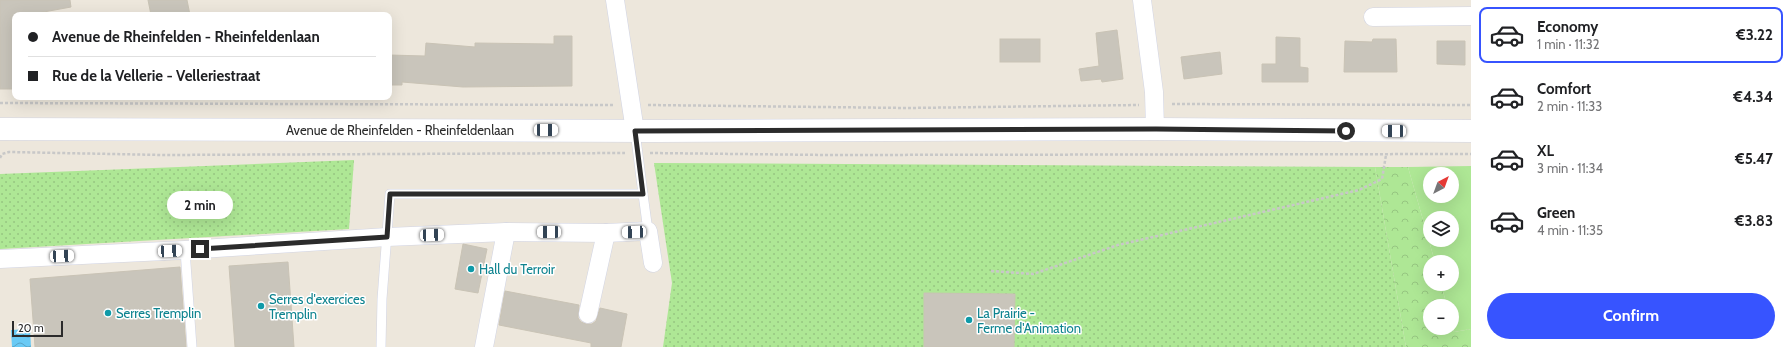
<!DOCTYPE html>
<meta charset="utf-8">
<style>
body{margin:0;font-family:Cabin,sans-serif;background:#f6f6f6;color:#202124;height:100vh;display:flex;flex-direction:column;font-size:15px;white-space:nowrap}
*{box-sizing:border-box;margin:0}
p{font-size:13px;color:#757577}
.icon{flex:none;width:22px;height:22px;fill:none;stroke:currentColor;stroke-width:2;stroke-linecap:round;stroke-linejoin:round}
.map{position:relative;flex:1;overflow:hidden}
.details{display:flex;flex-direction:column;background:#fff;width:320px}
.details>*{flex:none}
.guide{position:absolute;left:12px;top:12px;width:380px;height:88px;border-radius:8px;box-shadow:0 4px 16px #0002;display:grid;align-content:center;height:88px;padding:0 16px;background:#fff}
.needle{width:26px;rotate:41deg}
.buttons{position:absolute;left:1423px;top:167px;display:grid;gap:8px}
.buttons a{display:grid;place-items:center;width:36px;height:36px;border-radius:50%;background:#fff;box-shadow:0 4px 16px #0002;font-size:20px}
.scale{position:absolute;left:12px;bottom:10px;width:51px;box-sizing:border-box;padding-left:4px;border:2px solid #2b2b2b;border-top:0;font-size:11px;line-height:14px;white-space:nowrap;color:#2b2b2b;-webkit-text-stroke:3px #fff;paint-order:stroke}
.end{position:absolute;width:18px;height:18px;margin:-9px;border:5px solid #2b2b2b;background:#fff;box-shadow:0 0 0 2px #fff}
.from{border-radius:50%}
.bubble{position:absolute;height:28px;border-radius:14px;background:#fff;box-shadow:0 4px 16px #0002;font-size:13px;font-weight:700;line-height:28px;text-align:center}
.car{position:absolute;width:12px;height:24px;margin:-12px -6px;border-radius:5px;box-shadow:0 0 3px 1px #0007;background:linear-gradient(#fff 24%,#345 0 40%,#fff 0 76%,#345 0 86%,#fff 0)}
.guide b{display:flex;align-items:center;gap:14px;height:38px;font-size:15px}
.guide b+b{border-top:1px solid #e0e0e0}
.guide i{width:10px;height:10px;background:#202124}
ul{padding:7px 0 0;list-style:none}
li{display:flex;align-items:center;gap:12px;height:56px;margin:0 8px 6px;padding:0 8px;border:2px solid transparent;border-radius:8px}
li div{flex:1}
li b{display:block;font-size:15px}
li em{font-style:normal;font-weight:700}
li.selected{border-color:#3754ff}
li>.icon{width:36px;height:36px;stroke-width:1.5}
.primary-button{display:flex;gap:8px;margin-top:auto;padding:8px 16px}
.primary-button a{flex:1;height:46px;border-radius:24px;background:#3754ff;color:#fff;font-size:16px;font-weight:700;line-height:46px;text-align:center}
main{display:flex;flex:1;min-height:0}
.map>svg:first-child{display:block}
.grass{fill:#aee795;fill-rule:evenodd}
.forest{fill:url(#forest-crowns)}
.park{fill:url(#park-dots)}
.water{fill:url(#water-waves)}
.building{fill:#c9c5bb;stroke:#c9c3b5}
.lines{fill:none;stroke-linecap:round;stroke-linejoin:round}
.lane-casing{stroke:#d1d4e4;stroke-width:10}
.street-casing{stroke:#d1d4e4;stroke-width:19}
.secondary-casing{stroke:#d1d4e4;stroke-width:23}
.path{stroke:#c8c8c8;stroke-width:2.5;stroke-dasharray:3 2;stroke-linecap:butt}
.lane{stroke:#fff;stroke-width:9}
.street{stroke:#fff;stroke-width:18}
.secondary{stroke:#fff;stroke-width:22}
.route{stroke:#2b2b2b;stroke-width:5}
.culture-dot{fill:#0f9aa8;stroke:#fff;stroke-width:1.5}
.labels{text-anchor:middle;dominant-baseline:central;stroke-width:3;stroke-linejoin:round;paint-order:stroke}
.street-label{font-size:13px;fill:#2b2b2b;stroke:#fff}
.culture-label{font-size:13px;fill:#0d838f;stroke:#fff;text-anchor:start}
</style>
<main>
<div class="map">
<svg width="1471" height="347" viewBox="0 0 1471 347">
<defs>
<pattern id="forest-crowns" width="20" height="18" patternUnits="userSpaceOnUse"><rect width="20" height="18" fill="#aee795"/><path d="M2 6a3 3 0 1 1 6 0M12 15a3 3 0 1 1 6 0" fill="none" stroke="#96c681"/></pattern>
<pattern id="park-dots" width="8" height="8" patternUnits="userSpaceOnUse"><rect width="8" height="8" fill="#aee795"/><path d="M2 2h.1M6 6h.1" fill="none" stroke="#96c681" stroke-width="1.8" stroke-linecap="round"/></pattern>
<pattern id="water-waves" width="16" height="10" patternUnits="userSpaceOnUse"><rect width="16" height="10" fill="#69caf5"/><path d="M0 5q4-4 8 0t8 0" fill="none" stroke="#57a4c7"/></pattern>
</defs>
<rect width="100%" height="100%" fill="#ede7dc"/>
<path class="grass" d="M1471,166V329L1454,332L1452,324V306H1447L1441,284H1452V262H1435L1408,167ZM1430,174H1452V196H1430ZM1430,218H1452V240H1430Z"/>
<polygon class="forest" points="1375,167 1408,167 1435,262 1430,262 1430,284 1441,284 1447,306 1430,306 1430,328 1452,328 1452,324 1454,332 1471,329 1471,347 1406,347"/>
<g class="park">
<polygon points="354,160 349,229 0,249 0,174"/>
<polygon points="654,163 1375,167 1406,347 663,347 672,283"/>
</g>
<polygon class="water" points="30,329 31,347 12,347 11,330"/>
<g class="building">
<polygon points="0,0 70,0 71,7 38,13 38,15 15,15 15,89 0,89"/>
<polygon points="148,0 187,0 190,15 151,15"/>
<polygon points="1117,30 1123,79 1102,82 1101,79 1081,81 1079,69 1099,66 1096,33"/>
<polygon points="554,36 572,36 572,86 463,87 402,82 402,85 389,85 389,55 425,56 426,43 475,47 475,43 554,44"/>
<polygon points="1276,37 1300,38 1300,67 1308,68 1308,82 1262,82 1262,64 1276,64"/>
<rect x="1000" y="39" width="40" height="23"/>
<polygon points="1373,39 1396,39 1397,72 1344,72 1345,41 1372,42"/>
<polygon points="1437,41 1465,41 1465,65 1437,64"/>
<polygon points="1220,52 1222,74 1184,79 1181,57"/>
<polygon points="463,244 487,249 478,293 455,289"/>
<polygon points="288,262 294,347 235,347 229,266"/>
<polygon points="180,267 186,347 35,347 30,279"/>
<polygon points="505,291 579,305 578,318 581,322 586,324 592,324 596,321 600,308 627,314 621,347 591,347 591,343 499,325"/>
<polygon points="924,293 1015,294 1014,347 924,347"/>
</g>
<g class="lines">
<g class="lane-casing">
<g id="lane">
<polyline points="643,194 648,231"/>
<polyline points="185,250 192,347"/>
<polyline points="381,347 382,299 390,194 643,194 635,131"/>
</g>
</g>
<g class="street-casing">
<g id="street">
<polyline points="615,0 635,131"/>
<polyline points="1142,0 1154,92 1155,129"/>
<polyline points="1373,17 1471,16"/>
<polyline points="0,259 185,250 387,237 506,232 606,233 648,231 653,263"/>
<polyline points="588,314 606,233"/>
<polyline points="484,347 506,232"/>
</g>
</g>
<g class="secondary-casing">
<polyline id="secondary" points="0,129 655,131 1155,129 1471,131"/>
</g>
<g class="path">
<polyline points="0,103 615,105"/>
<polyline points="1172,104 1471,105"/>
<polyline points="648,105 908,108 1139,105"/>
<polyline points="650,153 827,155 1471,154"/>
<polyline points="0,158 2,154 9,152 163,155 625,153"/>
<polyline points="991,271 1033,274 1118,245 1359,190 1382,179 1386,155"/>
</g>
<use href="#lane" class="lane"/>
<use href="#street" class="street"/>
<use href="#secondary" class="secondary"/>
</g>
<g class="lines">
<polyline class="route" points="200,249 387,237 390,194 643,194 635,131 1156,129 1346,131"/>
</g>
<g class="culture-dot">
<circle cx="471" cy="269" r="4"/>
<circle cx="261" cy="306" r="4"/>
<circle cx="108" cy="313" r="4"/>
<circle cx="969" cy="320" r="4"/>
</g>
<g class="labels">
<g class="street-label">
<text x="400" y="130">Avenue de Rheinfelden - Rheinfeldenlaan</text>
</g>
<g class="culture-label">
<text x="479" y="269">Hall du Terroir</text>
<text x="269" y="299">Serres d'exercices<tspan x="269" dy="15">Tremplin</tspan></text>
<text x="116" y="313">Serres Tremplin</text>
<text x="977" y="313">La Prairie -<tspan x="977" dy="15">Ferme d'Animation</tspan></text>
</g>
</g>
</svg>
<div class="buttons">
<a><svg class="needle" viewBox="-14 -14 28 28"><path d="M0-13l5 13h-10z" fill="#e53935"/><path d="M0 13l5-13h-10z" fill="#757577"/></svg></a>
<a><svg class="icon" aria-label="layers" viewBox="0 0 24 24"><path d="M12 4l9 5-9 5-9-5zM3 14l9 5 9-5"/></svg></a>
<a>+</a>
<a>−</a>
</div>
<div class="scale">20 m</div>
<i class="end from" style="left:1346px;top:131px"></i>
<i class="end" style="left:200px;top:249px"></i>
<div class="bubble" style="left:167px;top:191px;width:66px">2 min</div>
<i class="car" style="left:546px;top:130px;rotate:90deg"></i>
<i class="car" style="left:1394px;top:131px;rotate:271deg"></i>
<i class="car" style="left:549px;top:232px;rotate:270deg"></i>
<i class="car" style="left:634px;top:232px;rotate:268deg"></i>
<i class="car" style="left:432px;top:235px;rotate:88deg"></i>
<i class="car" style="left:170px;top:251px;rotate:87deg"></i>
<i class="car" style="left:62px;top:256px;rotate:87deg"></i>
<div class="guide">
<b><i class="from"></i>Avenue de Rheinfelden - Rheinfeldenlaan</b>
<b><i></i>Rue de la Vellerie - Velleriestraat</b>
</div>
</div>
<section class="details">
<ul>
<li class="selected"><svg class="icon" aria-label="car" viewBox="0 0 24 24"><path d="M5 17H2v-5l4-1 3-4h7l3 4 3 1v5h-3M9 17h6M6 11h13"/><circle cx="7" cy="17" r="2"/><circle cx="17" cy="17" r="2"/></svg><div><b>Economy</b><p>1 min · 11:32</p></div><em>€3.22</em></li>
<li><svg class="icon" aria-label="car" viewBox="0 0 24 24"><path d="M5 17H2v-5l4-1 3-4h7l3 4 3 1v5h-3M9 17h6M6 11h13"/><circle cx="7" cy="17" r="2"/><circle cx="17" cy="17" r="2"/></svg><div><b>Comfort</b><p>2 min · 11:33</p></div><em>€4.34</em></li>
<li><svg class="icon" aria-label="car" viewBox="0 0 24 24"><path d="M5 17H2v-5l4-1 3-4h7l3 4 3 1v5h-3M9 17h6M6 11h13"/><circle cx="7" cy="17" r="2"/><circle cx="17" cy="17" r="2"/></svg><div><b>XL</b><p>3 min · 11:34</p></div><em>€5.47</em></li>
<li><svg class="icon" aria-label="car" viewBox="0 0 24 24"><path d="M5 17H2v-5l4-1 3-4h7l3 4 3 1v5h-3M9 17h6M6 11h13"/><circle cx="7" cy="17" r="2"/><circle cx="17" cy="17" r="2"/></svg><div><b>Green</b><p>4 min · 11:35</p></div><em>€3.83</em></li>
</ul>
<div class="primary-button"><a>Confirm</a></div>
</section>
</main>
